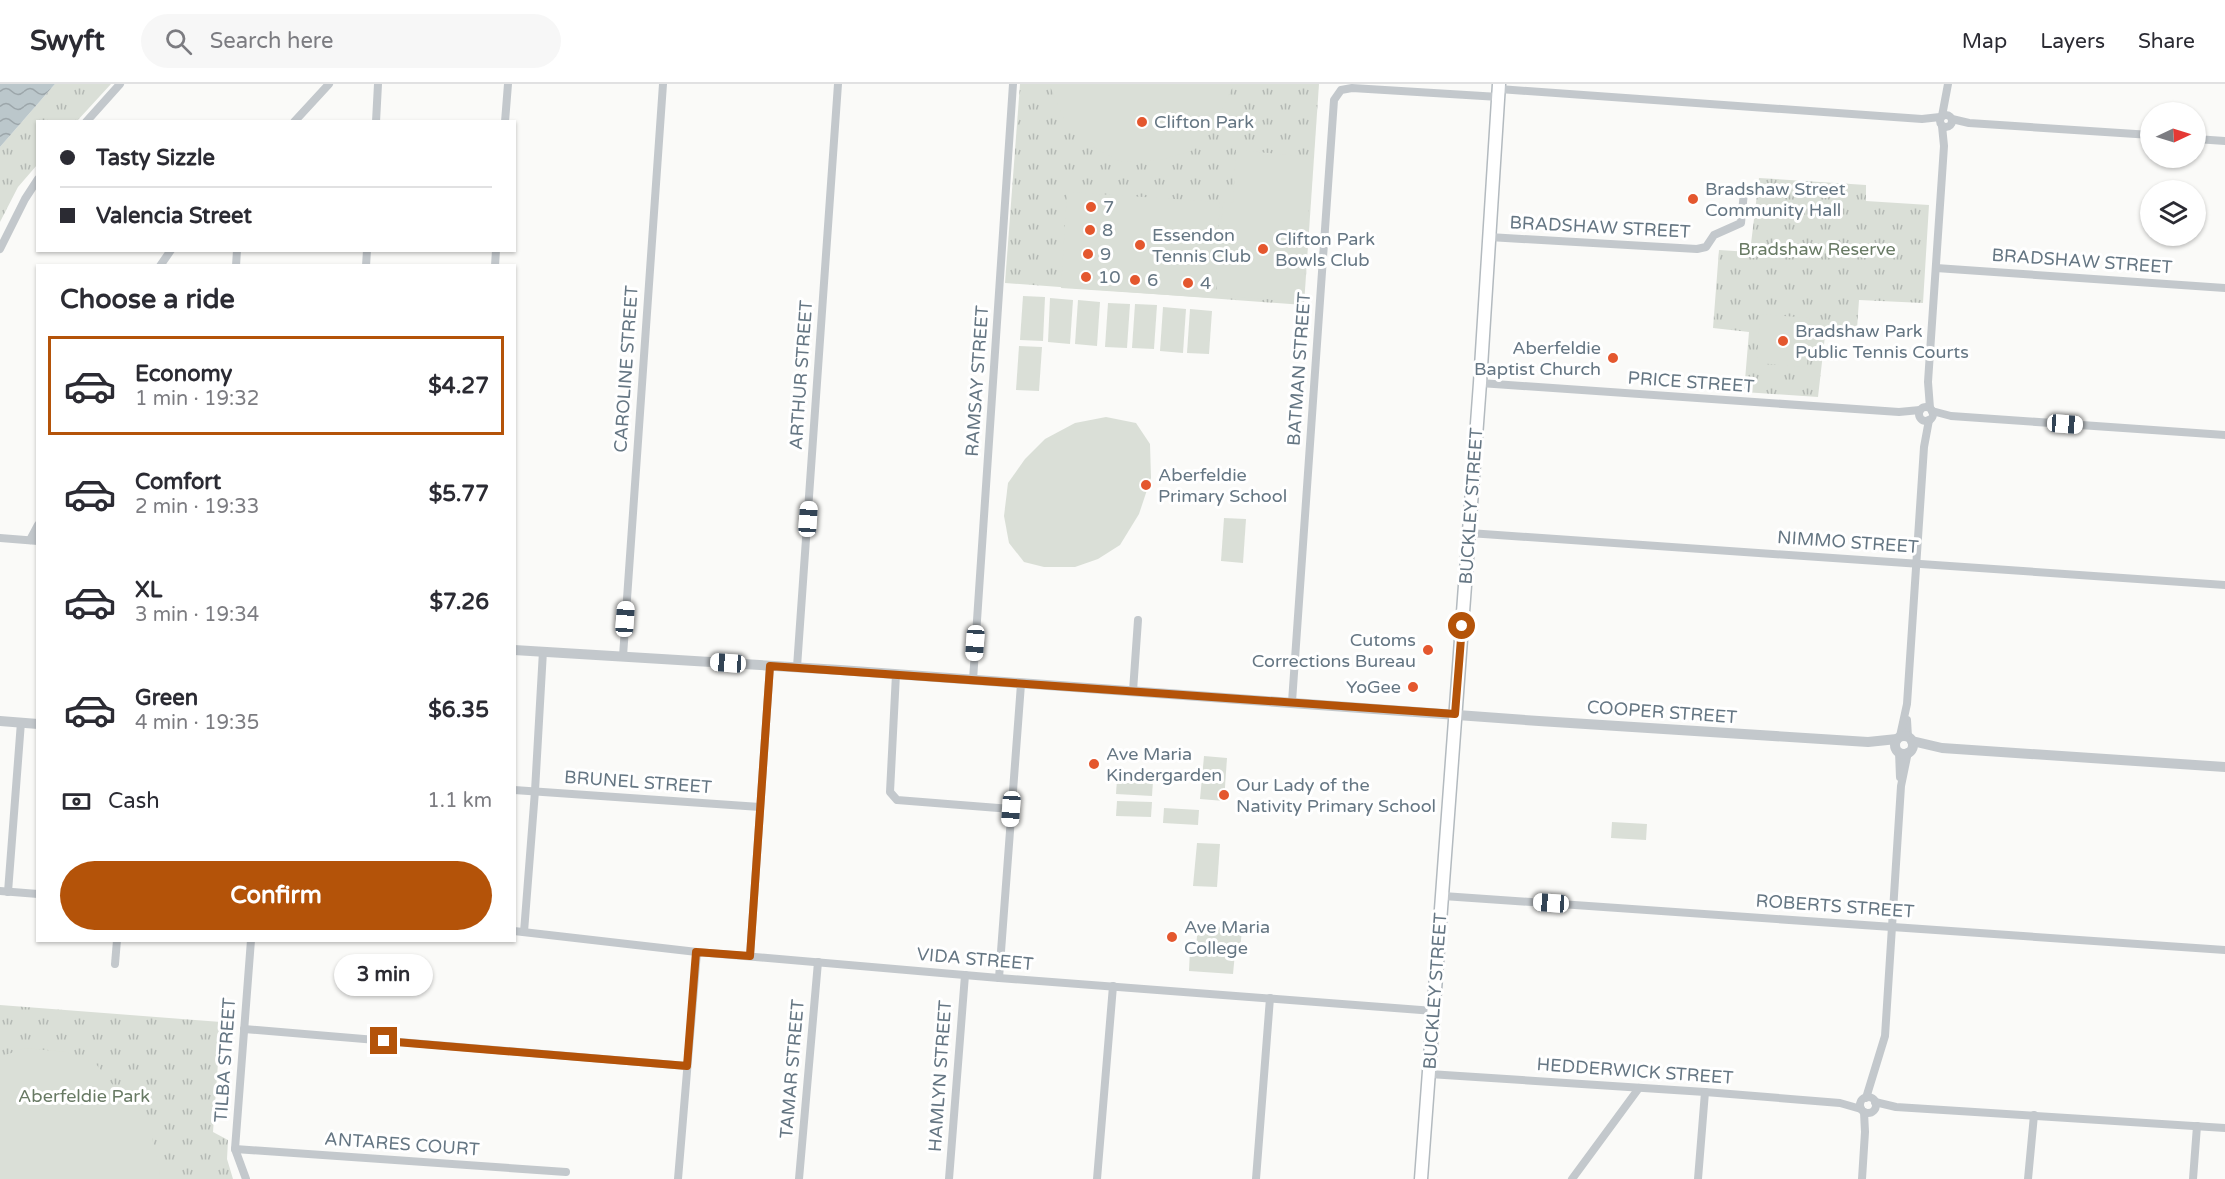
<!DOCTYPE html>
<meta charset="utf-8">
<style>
body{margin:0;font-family:"Varela Round",sans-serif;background:#f7f7f7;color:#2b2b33;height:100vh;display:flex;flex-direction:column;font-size:22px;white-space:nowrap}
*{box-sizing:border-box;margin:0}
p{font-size:20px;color:#7c7c81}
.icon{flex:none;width:33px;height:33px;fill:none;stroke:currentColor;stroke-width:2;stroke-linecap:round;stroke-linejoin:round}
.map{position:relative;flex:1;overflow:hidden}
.drawer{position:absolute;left:36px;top:180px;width:480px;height:678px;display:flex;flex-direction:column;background:#fff;border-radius:0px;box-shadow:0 2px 4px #0004}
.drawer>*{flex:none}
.guide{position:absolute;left:36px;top:36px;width:480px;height:132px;border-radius:0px;box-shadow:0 2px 4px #0004;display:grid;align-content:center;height:132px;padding:0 24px;background:#fff}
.needle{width:39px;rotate:86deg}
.controls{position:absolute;left:2140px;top:18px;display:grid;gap:12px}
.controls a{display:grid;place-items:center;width:66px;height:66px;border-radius:50%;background:#fff;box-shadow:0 2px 4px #0004;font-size:30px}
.end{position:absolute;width:27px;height:27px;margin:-14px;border:8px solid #b45309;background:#fff;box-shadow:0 0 0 3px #fff}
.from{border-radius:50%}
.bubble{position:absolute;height:42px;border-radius:21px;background:#fff;box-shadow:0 2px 4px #0004;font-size:20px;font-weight:700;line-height:42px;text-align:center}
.car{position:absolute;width:18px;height:36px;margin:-18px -9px;border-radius:8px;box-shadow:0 0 4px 2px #0007;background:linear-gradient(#fff 24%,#345 0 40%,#fff 0 76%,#345 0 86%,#fff 0)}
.guide b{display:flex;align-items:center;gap:21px;height:57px;font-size:22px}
.guide b+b{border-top:2px solid #e1e1e2}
.guide i{width:15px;height:15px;background:#2b2b33}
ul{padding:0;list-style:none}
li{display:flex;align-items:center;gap:18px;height:99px;margin:0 12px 9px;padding:0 12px;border:3px solid transparent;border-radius:0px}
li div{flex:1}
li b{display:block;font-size:22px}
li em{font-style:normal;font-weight:700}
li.current{border-color:#b45309}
li>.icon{width:54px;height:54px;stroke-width:1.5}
h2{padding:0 24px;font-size:27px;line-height:72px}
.pay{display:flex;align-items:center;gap:15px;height:66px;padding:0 24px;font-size:22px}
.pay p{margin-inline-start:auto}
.cta{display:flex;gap:12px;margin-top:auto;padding:12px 24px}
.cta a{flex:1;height:69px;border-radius:36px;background:#b45309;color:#fff;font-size:24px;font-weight:700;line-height:69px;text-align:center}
header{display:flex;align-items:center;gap:36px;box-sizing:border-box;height:84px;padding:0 30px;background:#fff;border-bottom:2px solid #e1e1e2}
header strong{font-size:28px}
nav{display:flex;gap:33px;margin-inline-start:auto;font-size:21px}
.search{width:420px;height:54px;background:#f7f7f7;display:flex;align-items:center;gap:15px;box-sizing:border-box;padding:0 21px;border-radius:33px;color:#7c7c81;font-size:22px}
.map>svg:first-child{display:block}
.park{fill:url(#park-tufts)}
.pitch{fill:#dadfd7}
.water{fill:url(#water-waves)}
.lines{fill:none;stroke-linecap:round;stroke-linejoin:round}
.secondary-casing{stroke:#b3babf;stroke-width:15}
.minor{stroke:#c3c8cc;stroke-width:8}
.tertiary{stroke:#c3c8cc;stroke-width:10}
.secondary{stroke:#fff;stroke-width:12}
.route{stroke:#b45309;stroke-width:8}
.poi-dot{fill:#e4572e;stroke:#fff;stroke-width:2}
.labels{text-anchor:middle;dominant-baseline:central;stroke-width:6;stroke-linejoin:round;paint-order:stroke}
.poi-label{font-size:18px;fill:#657683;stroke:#fff;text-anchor:start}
.street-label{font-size:18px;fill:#657683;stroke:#fff}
.park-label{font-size:18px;fill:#687a64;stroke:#fff}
</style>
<header>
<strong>Swyft</strong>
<div class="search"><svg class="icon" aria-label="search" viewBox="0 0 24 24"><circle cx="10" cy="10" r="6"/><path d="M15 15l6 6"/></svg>Search here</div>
<nav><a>Map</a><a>Layers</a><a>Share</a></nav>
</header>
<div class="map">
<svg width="2225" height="1095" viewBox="0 0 2225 1095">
<defs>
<pattern id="park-tufts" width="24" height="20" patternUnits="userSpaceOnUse" patternTransform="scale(1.5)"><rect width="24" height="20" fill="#dadfd7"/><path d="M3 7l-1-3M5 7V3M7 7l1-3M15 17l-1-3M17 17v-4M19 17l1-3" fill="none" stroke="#b4b9b4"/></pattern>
<pattern id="water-waves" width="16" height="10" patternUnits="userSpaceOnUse" patternTransform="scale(1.5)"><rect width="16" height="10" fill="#bbc7cb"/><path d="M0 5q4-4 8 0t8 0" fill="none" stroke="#9ca6aa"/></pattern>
</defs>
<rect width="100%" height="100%" fill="#fafaf8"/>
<g class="park">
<polygon points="55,0 111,0 77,37 38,38 37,81 18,103 0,138 0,63"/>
<polygon points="1020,0 1319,0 1304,221 1005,199"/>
<polygon points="1759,94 1866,101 1866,117 1929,121 1923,219 1859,216 1857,245 1826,243 1818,313 1744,308 1749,248 1713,244 1719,166 1750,168"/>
<polygon points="0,921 221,938 213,1048 228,1056 227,1075 233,1095 0,1095"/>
</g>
<g class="pitch">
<polygon points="1049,0 1234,0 1215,41 1194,66 1160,76 1121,78 1091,62 1064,35"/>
<polygon points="1236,66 1312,73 1303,218 1216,211 1223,119 1233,118"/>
<polygon points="1067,108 1220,118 1214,214 1061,204"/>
<polygon points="1023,212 1045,213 1043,257 1020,256"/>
<polygon points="1050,214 1073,216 1070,260 1048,258"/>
<polygon points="1078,216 1100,218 1097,262 1075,260"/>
<polygon points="1108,219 1130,220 1127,264 1105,263"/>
<polygon points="1135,220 1157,221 1154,265 1132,264"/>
<polygon points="1163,223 1186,225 1183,269 1160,267"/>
<polygon points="1190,225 1212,227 1209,270 1187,269"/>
<polygon points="1760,230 1810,234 1807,283 1757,279"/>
<polygon points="1019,262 1042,263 1039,307 1016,306"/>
<polygon points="1106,333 1136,339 1150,360 1151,394 1139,430 1120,461 1098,475 1075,483 1044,483 1024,478 1009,459 1004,432 1008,399 1025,375 1045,355 1075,339"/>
<polygon points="1224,434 1246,435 1243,479 1221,477"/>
<polygon points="1204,672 1227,674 1224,717 1200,715"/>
<polygon points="1117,695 1153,697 1152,712 1116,710"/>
<polygon points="1117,717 1152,718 1151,733 1116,732"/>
<polygon points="1164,724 1199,726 1198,741 1163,739"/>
<polygon points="1612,738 1647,740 1646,756 1611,754"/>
<polygon points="1197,759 1220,760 1217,803 1193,802"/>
<polygon points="1198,842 1242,845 1240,867 1196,863"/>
<polygon points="1190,865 1235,869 1233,890 1189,887"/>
<polygon points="25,964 66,968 96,980 151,1049 160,1090 159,1095 0,1095 0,973"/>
</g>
<polygon class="water" points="0,0 55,0 0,63"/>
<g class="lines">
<g class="secondary-casing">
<polyline id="secondary" points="1421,1095 1480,299 1499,0"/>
</g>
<g class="minor">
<polyline points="1499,5 1922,35 1940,33"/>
<circle cx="1946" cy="37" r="6"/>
<polyline points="1942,32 1948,0"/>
<polyline points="1952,35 1969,39 2151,51"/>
<polyline points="86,38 120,0"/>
<polyline points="294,38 329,0"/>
<polyline points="376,38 378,0"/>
<polyline points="505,38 508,0"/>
<polyline points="2196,55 2225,57"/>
<polyline points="1489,153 1697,165 1706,163 1714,151 1741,139 1744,108"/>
<polyline points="0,165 25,115 38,95"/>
<polyline points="160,182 171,166"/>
<polyline points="236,182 237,166"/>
<polyline points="366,182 367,166"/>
<polyline points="495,182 496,166"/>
<polyline points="1936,184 2225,204"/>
<polyline points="1480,299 1899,328 1920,326"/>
<circle cx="1926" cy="330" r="7"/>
<polyline points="1930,324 1928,298 1944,62 1942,42"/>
<polyline points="1932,327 1951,332 2225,351"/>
<polyline points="1469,449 2225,501"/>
<polyline points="0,454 38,457"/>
<polyline points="30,456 38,441"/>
<polyline points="623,572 663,0"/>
<polyline points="797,583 838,0"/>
<polyline points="896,590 890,708 897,716 1011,725"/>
<polyline points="973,596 1013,0"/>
<polyline points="1133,607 1138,536"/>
<polyline points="1292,618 1334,16 1341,6 1352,4 1499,13"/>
<polyline points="1907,636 1908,653"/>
<polyline points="1900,652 1907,620 1924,363 1929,336"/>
<polyline points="1899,668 1900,693"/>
<polyline points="514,706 760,723"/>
<polyline points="0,807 38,810"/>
<polyline points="8,808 21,638"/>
<polyline points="1443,812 2225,866"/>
<polyline points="514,847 697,868 999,894 1434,927"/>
<polyline points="524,848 535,707 543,567"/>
<polyline points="750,872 770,582"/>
<polyline points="115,880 117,856"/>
<polyline points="999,894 1021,600"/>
<polyline points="244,945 687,982"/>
<polyline points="1429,990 1705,1008 1840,1019 1861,1025"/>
<circle cx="1868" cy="1021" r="8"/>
<polyline points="1866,1014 1885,952 1901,702 1908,668"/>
<polyline points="1875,1018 1896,1023 2225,1044"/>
<polyline points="235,1065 566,1088"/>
<polyline points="246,1095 235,1065 251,856"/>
<polyline points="678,1095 697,868"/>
<polyline points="799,1095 818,878"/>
<polyline points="949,1095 965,891"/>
<polyline points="1097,1095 1113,902"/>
<polyline points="1256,1095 1270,914"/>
<polyline points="1572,1095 1639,1004"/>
<polyline points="1698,1095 1705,1008"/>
<polyline points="1862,1095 1865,1048 1864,1028"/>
<polyline points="2028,1095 2034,1031"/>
<polyline points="2193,1095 2197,1042"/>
</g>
<g class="tertiary">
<polyline points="514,566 840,586 1539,637 1868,658 1897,655"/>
<polyline points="0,637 38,640"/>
<circle cx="1904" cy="661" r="9"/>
<polyline points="1912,657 1942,664 2225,683"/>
</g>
<use href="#secondary" class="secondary"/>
</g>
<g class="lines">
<polyline class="route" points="384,957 687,982 696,868 750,872 770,582 1455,630 1462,542"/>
</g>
<g class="poi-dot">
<circle cx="1142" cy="38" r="6"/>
<circle cx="1693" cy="115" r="6"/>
<circle cx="1091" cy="123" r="6"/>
<circle cx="1090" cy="146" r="6"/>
<circle cx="1140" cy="161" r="6"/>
<circle cx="1263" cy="165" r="6"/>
<circle cx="1088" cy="170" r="6"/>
<circle cx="1086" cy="193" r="6"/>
<circle cx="1135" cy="196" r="6"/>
<circle cx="1188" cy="199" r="6"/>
<circle cx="1783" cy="257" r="6"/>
<circle cx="1613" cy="274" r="6"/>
<circle cx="1146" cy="401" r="6"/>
<circle cx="1428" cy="566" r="6"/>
<circle cx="1413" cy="603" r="6"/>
<circle cx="1094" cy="680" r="6"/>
<circle cx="1224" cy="711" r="6"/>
<circle cx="1172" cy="853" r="6"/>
</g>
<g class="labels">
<g class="poi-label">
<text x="1154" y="38">Clifton Park</text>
<text x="1705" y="105">Bradshaw Street<tspan x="1705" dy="21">Community Hall</tspan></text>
<text x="1103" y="123">7</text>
<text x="1102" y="146">8</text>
<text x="1152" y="151">Essendon<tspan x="1152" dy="21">Tennis Club</tspan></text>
<text x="1275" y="155">Clifton Park<tspan x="1275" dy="21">Bowls Club</tspan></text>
<text x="1100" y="170">9</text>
<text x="1098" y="193">10</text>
<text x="1147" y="196">6</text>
<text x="1200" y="199">4</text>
<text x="1795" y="247">Bradshaw Park<tspan x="1795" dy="21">Public Tennis Courts</tspan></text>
<text x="1601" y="264" text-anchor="end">Aberfeldie<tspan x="1601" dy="21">Baptist Church</tspan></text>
<text x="1158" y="391">Aberfeldie<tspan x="1158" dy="21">Primary School</tspan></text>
<text x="1416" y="556" text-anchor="end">Cutoms<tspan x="1416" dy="21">Corrections Bureau</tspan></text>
<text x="1401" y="603" text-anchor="end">YoGee</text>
<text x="1106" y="670">Ave Maria<tspan x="1106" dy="21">Kindergarden</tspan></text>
<text x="1236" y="701">Our Lady of the<tspan x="1236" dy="21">Nativity Primary School</tspan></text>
<text x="1184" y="843">Ave Maria<tspan x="1184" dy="21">College</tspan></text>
</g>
<g class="street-label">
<text transform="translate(1600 143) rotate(3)">BRADSHAW STREET</text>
<text transform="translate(2082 177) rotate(4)">BRADSHAW STREET</text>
<text transform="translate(626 285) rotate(-86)">CAROLINE STREET</text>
<text transform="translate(1299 285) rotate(-86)">BATMAN STREET</text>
<text transform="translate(801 291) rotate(-86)">ARTHUR STREET</text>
<text transform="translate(977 297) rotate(-86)">RAMSAY STREET</text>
<text transform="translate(1691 298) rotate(4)">PRICE STREET</text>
<text transform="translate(1471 422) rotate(-86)">BUCKLEY STREET</text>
<text transform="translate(1848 458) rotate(4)">NIMMO STREET</text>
<text transform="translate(1662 628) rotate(4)">COOPER STREET</text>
<text transform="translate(638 698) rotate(4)">BRUNEL STREET</text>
<text transform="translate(1835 822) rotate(4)">ROBERTS STREET</text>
<text transform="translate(975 875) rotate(5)">VIDA STREET</text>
<text transform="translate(1435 907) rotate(-86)">BUCKLEY STREET</text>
<text transform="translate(225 976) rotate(-86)">TILBA STREET</text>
<text transform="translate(792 985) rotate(-85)">TAMAR STREET</text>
<text transform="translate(1635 987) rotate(4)">HEDDERWICK STREET</text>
<text transform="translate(940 992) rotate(-86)">HAMLYN STREET</text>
<text transform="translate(402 1060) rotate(4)">ANTARES COURT</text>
</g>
<g class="park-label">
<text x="1817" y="165">Bradshaw Reserve</text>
<text x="84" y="1012">Aberfeldie Park</text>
</g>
</g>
</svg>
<div class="controls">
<a><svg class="needle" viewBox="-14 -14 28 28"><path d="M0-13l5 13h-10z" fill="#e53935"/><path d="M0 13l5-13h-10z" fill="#7c7c81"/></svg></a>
<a><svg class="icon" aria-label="layers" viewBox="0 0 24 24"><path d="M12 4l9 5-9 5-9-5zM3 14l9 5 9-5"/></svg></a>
</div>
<i class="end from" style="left:1462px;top:542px"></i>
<i class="end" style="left:384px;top:957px"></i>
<div class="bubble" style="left:334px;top:870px;width:99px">3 min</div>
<i class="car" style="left:2065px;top:340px;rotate:94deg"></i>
<i class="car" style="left:808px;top:435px;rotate:4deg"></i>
<i class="car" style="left:625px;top:535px;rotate:4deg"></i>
<i class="car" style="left:975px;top:559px;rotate:184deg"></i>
<i class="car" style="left:728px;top:579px;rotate:274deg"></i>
<i class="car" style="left:1011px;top:725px;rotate:184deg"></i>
<i class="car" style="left:1551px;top:819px;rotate:274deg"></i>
<div class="guide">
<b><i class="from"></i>Tasty Sizzle</b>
<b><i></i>Valencia Street</b>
</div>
<section class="drawer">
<h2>Choose a ride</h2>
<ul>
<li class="current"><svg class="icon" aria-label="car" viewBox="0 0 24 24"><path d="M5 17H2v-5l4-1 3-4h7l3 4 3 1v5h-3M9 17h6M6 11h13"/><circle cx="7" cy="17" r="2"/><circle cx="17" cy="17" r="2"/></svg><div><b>Economy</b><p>1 min · 19:32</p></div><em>$4.27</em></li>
<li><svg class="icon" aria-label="car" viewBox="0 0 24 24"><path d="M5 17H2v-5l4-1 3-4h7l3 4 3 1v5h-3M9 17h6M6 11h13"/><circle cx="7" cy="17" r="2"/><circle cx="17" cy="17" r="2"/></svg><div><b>Comfort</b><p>2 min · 19:33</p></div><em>$5.77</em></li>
<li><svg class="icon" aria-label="car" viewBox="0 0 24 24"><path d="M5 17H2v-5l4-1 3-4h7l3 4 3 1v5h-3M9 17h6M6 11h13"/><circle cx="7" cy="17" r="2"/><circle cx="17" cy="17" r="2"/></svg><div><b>XL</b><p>3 min · 19:34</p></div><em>$7.26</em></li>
<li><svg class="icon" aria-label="car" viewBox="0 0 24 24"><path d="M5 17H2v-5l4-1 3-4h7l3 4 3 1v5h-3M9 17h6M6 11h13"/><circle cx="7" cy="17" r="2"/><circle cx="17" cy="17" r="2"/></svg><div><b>Green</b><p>4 min · 19:35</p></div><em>$6.35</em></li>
</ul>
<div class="pay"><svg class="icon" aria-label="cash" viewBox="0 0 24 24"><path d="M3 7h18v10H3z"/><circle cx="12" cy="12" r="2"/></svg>Cash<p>1.1 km</p></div>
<div class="cta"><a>Confirm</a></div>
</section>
</div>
